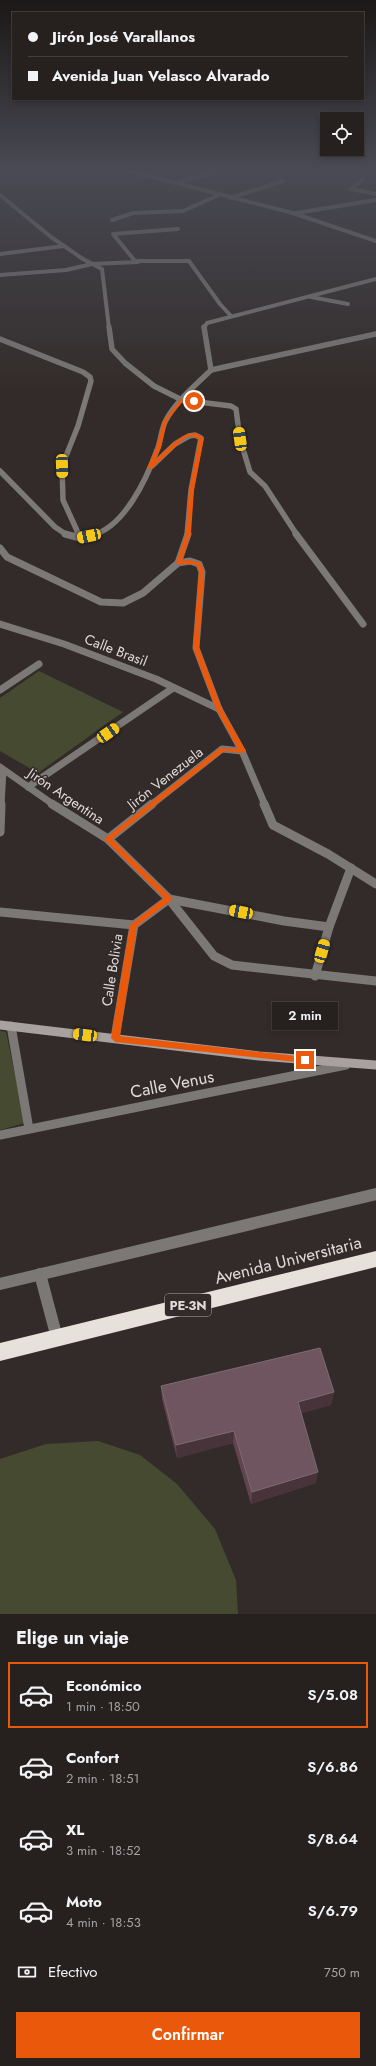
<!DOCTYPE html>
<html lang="es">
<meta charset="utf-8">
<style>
body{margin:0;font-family:Jost,sans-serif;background:#2e2828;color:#f1f3f6;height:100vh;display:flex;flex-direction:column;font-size:15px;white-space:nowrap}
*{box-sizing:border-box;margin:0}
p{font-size:13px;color:#a4a3a4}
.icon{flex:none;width:22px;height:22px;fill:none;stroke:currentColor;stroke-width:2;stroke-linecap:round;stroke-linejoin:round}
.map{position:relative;height:1614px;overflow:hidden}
.details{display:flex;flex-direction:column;background:#26201f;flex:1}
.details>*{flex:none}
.hud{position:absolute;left:12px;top:12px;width:352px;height:88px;border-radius:0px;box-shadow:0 2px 6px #0003,0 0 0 1px #423e3d;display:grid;align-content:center;height:88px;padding:0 16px;background:#26201f}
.fabs{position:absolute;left:320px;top:112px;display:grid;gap:8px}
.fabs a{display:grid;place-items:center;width:44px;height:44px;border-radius:0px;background:#26201f;box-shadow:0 2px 6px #0003,0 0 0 1px #423e3d;font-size:20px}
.end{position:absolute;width:18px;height:18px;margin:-9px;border:5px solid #ea580c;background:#fff;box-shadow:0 0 0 2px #fff}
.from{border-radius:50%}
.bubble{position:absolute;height:28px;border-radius:0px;background:#26201f;box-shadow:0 2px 6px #0003,0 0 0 1px #423e3d;font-size:13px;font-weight:600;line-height:28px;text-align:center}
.car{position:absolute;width:12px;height:24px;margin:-12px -6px;border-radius:5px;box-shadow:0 0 3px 1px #0007;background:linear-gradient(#f5c518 24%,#345 0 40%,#f5c518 0 76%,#345 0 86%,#f5c518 0)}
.hud b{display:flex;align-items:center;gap:14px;height:38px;font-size:15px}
.hud b+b{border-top:1px solid #423e3d}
.hud i{width:10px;height:10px;background:#f1f3f6}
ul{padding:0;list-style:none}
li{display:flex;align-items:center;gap:12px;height:66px;margin:0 8px 6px;padding:0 8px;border:2px solid transparent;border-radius:0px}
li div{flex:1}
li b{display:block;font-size:15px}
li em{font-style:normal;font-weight:600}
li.active{border-color:#ea580c}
li>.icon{width:36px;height:36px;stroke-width:1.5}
h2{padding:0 16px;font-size:18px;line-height:48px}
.pay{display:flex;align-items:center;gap:10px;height:44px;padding:0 16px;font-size:15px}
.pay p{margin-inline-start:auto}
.cta{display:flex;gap:8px;margin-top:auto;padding:8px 16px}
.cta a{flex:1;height:46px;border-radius:0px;background:#ea580c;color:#fff;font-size:16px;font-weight:600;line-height:46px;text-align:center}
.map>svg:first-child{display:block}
.green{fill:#464a30}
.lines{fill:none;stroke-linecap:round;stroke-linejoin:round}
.street-far4{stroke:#7b7876;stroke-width:4}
.street-far3{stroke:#7b7876;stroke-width:5.5}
.street-far2{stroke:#7b7876;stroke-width:7}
.street-far1{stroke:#7b7876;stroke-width:9}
.street{stroke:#7b7876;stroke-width:12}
.secondary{stroke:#a7a29f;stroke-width:9}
.highway{fill:#e7e1db;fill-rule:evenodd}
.wall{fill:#614450}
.shaded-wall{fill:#48333a}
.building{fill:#6e555f;stroke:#806a72}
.route{fill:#ea580c}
.labels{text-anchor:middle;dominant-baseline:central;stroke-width:3;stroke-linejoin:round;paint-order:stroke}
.shield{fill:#322b29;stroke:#aca7a5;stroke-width:1}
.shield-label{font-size:13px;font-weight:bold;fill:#e0dcda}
.street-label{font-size:14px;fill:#e0dcda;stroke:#322b29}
.near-street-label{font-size:17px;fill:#e0dcda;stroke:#322b29}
</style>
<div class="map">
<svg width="376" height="1614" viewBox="0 0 376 1614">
<rect width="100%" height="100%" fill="#322b29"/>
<g class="green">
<polygon points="39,671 123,712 38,773 0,751 0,698"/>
<polygon points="0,1031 6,1032 25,1123 0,1130"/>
<polygon points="98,1441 140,1455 177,1484 215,1529 236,1580 238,1614 0,1614 0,1459 46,1444"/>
</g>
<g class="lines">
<g class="street-far4">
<polyline points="118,168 293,213 376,241"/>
<polyline points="363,179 351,189 376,194"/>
<polyline points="175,183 228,168"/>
<polyline points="0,195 51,237 83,259 102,269 109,328"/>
<polyline points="230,198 283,181"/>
<polyline points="296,213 376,200"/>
<polyline points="112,220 133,213 183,211 219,195"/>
<polyline points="178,229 113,234 135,261 189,261 220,304 231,316"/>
<polyline points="0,254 64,246"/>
<polyline points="0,275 66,270 92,264 138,262"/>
<polyline points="311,297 348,304"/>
<polyline points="204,328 207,323 376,279"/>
</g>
<g class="street-far3">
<polyline points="109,327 112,349 125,363 154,386 182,400 231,406 236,409 240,439 250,472 265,486 297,535"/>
<polyline points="0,339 83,372 90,377 91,381 78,426 62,466 63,500 79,535"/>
<polyline points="211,370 376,334"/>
<polyline points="152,466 175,444 189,436 195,435 201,438 191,490 187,535"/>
<polyline points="0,471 55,527 67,535"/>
<path d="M92,535C124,528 147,478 157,450C161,441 161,429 166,420C176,401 196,385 211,370L204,327"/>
</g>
<g class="street-far2">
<polyline points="65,534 80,538 96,534"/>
<polyline points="78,534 80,538"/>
<polyline points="296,534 363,624"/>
<polyline points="0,548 7,557 101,602 123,603 143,593 178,563 190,561 199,564 202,572 196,648 219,709 242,751 265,805"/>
<polyline points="178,563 188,534"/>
<polyline points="0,624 64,644 156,679 219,709"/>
<polyline points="0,690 39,664"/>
<polyline points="0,767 54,805"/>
<polyline points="28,787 173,688"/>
<polyline points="1,805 3,770"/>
<polyline points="151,805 222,749 242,751"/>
</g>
<g class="street-far1">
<polyline points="52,804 108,839 169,899 214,956 232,965 376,981"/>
<polyline points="264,804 273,825 328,854 376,884"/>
<polyline points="0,832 1,804"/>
<polyline points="108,839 152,804"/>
<polyline points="0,912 134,925"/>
<polyline points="315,976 329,927 351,868"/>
<polyline points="11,1026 29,1129"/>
<polyline points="115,1038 134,925 169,899 284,921 329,927"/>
<polyline points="0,1135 346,1065"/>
</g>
<g class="street">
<polyline points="40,1274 57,1338"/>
<polyline points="0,1284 376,1194"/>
</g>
<polyline class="secondary" points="0,1025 259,1056 376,1065"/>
<polygon class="highway" points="376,1251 376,1267 0,1361 0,1343"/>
</g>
<polygon class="wall" points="161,1386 334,1392 331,1405 301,1413 316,1483 251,1504 233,1443 177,1458 162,1399"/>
<g class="shaded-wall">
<polygon points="334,1392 331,1405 296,1415 298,1402"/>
<polygon points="234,1431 233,1443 177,1458 176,1445"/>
<polygon points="318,1472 316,1483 251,1504 252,1492"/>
</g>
<polygon class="building" points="320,1348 334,1392 298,1402 318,1472 252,1492 234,1431 176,1445 161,1386"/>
<linearGradient id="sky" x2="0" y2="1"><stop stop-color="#1c1817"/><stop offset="0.43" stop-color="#494a54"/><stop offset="1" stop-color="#494a54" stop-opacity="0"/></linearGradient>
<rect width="376" height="394" fill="url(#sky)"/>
<path class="route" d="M181,399L196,401H183L167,421L161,448L155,460C167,450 188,422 204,438L194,490L191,533L182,561L190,560L201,563L204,572L199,648L222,709L246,751L242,753L224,751L112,839L173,899L137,926L120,1036L305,1057L309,1060L305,1063L115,1042L111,1038L130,925L164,898L104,839L220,748L238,749L216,709L193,648L199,572L197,565C190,563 181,566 176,563L186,533L189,490L199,439L191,436L184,439L151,469L147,468L156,448L163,421Z"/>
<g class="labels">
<rect class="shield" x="165" y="1294" width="46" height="22" rx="3"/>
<g class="shield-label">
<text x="188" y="1305">PE-3N</text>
</g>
<g class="street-label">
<text transform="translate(116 650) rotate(21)">Calle Brasil</text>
<text transform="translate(165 778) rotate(-38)">Jirón Venezuela</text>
<text transform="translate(66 796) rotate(34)">Jirón Argentina</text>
<text transform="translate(112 970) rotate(-81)">Calle Bolivia</text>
</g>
<g class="near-street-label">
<text transform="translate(172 1084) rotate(-11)">Calle Venus</text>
<text transform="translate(288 1260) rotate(-14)">Avenida Universitaria</text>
</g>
</g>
</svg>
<div class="fabs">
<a><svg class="icon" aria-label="locate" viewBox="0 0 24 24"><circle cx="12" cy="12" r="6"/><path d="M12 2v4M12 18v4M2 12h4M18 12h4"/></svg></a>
</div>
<i class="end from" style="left:194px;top:401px"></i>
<i class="end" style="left:305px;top:1060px"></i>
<div class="bubble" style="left:272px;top:1002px;width:66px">2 min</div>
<i class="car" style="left:240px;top:439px;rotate:352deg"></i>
<i class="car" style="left:62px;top:466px;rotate:178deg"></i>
<i class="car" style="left:89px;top:536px;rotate:258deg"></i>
<i class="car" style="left:108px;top:733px;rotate:56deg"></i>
<i class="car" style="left:241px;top:912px;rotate:281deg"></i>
<i class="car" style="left:322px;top:951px;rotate:16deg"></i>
<i class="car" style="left:85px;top:1035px;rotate:277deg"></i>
<div class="hud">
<b><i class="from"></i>Jirón José Varallanos</b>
<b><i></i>Avenida Juan Velasco Alvarado</b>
</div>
</div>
<section class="details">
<h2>Elige un viaje</h2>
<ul>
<li class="active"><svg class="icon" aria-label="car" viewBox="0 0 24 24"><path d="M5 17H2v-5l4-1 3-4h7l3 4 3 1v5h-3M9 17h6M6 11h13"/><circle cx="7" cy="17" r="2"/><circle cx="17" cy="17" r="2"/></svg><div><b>Económico</b><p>1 min · 18:50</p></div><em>S/5.08</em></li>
<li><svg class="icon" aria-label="car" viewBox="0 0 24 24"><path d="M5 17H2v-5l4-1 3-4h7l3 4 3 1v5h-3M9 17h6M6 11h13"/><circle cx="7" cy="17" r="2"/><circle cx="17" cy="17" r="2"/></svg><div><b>Confort</b><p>2 min · 18:51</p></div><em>S/6.86</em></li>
<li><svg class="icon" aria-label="car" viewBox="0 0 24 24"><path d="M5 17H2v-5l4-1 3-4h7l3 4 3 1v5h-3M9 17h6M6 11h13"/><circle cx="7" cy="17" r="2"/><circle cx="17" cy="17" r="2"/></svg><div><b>XL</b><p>3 min · 18:52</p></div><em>S/8.64</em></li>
<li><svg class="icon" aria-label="car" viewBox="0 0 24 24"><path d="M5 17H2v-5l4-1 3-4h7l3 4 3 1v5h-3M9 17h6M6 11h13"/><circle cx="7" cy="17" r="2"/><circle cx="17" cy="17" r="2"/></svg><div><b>Moto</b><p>4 min · 18:53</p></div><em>S/6.79</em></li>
</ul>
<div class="pay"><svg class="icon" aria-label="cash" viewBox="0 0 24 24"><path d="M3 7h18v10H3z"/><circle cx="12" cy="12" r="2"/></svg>Efectivo<p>750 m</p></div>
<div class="cta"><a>Confirmar</a></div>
</section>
